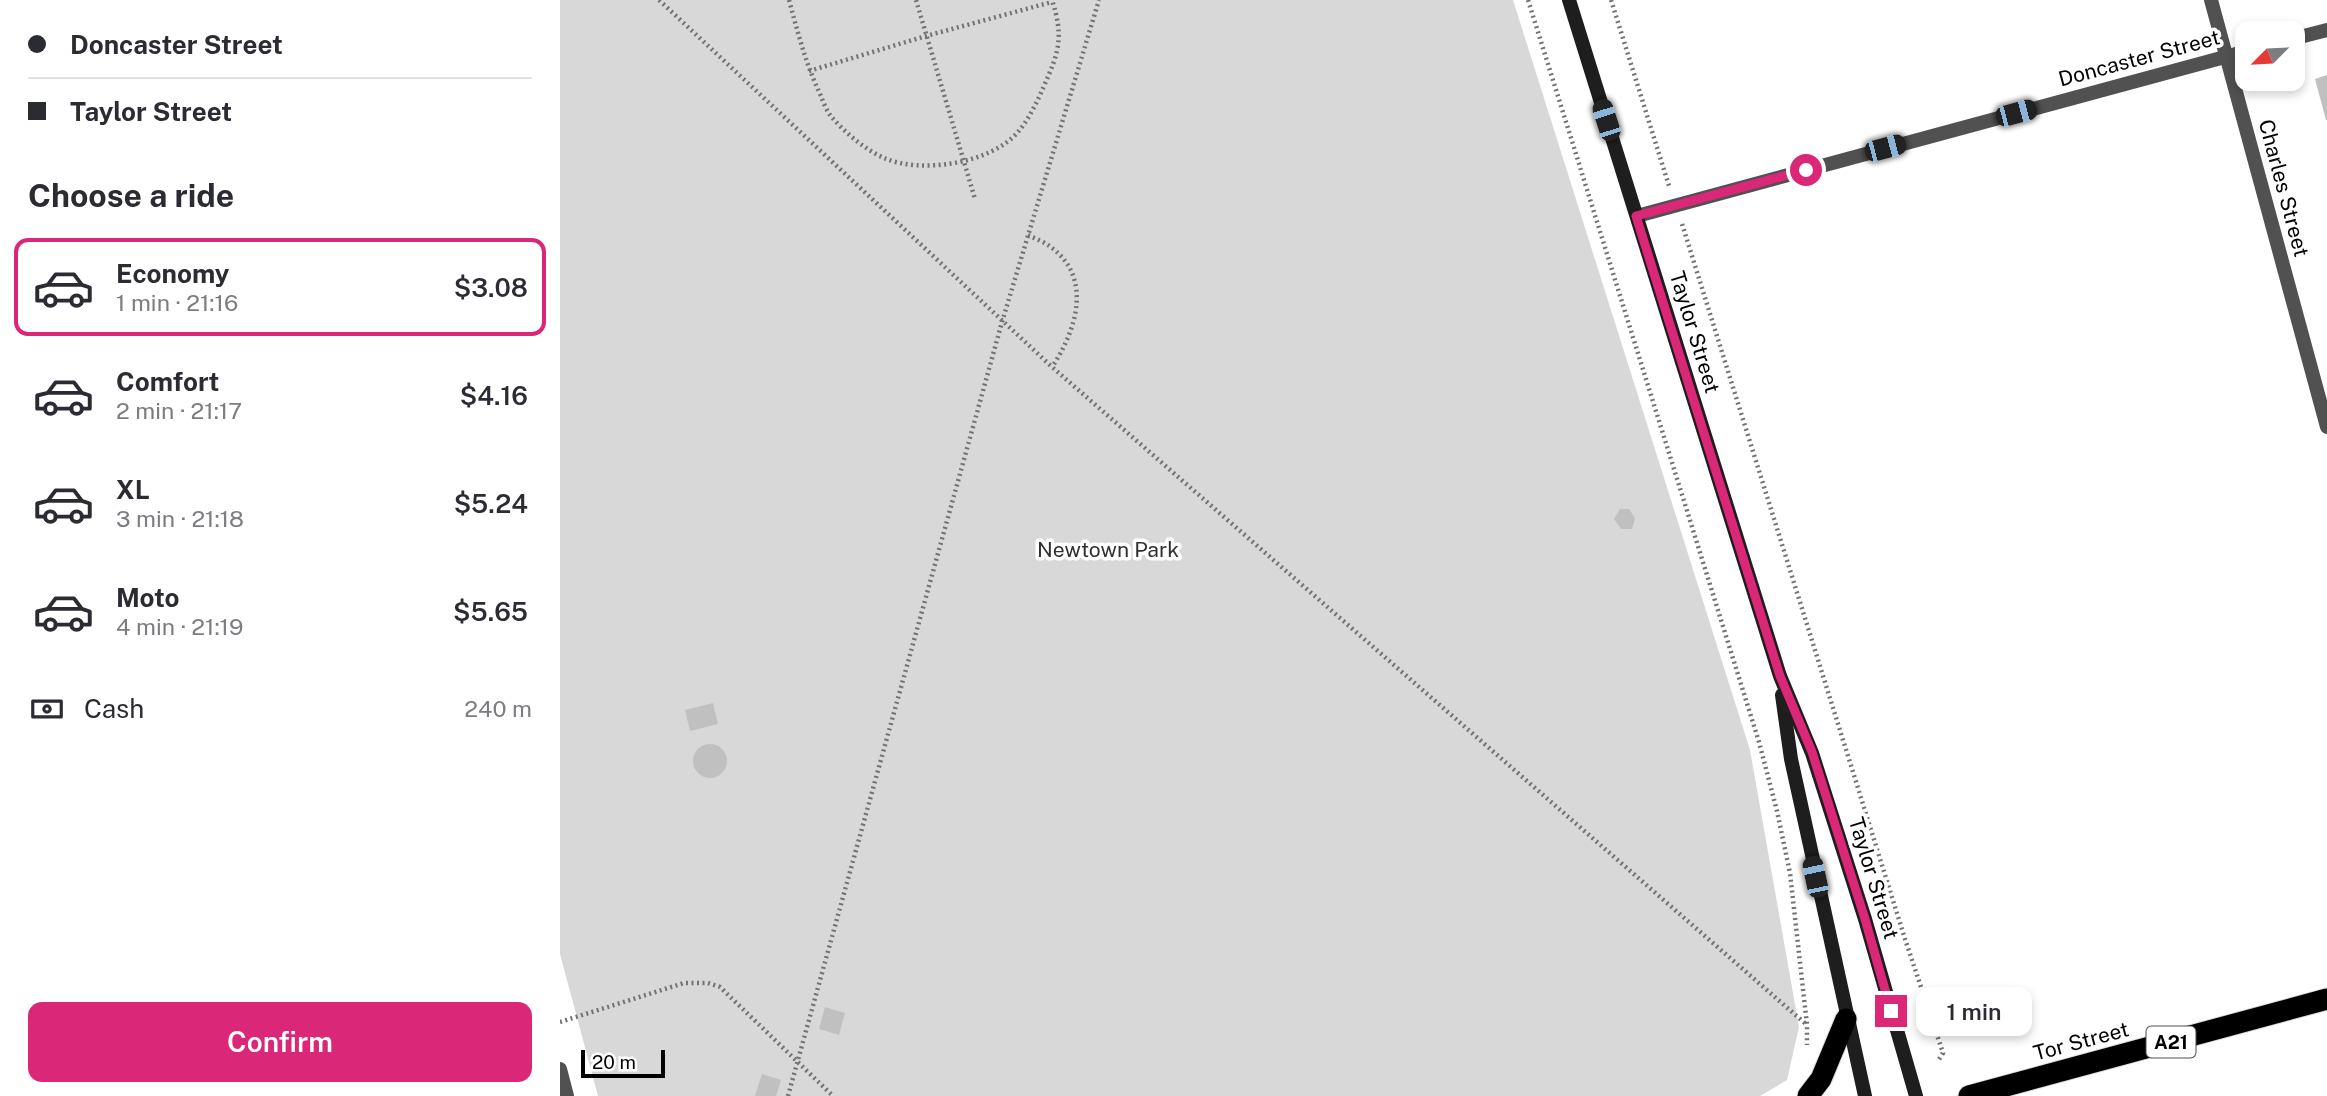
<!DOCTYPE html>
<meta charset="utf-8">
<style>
body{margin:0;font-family:"Public Sans",sans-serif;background:#f2f2f3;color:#2b2b33;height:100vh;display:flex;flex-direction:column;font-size:26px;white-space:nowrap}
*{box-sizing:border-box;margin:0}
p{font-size:23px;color:#7c7c81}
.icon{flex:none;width:38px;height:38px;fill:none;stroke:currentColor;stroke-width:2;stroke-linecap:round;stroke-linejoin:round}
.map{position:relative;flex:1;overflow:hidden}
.drawer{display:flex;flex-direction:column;background:#fff;width:560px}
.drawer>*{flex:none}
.top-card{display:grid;align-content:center;height:154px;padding:0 28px;background:#fff}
.needle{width:46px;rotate:246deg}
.fabs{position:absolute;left:1675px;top:21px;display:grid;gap:14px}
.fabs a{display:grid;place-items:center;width:70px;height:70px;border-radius:14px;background:#fff;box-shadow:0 4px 10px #0003;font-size:35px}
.scale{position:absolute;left:21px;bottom:18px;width:84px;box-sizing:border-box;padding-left:7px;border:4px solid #000;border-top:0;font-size:19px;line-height:24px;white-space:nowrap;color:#000;-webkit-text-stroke:5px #fff;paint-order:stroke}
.end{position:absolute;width:32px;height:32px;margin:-16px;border:9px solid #db2777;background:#fff;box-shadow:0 0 0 4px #fff}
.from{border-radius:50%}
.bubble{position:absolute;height:49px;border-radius:14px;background:#fff;box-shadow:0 4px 10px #0003;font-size:23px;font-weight:600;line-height:49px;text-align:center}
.car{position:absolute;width:21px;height:42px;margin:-21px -10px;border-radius:9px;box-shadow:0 0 5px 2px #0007;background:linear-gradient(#222 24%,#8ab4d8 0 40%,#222 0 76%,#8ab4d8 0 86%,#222 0)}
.top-card b{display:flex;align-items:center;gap:24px;height:66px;font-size:26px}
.top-card b+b{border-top:2px solid #e1e1e2}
.top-card i{width:18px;height:18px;background:#2b2b33}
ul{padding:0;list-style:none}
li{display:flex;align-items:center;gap:21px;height:98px;margin:0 14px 10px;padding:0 14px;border:4px solid transparent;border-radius:14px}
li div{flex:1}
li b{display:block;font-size:26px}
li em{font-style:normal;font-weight:600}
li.current{border-color:#db2777}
li>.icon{width:63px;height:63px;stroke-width:1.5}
h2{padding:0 28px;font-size:32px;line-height:84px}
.pay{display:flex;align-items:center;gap:18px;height:77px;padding:0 28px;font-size:26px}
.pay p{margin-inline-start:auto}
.primary-button{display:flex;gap:14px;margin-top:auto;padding:14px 28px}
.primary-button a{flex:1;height:80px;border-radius:14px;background:#db2777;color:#fff;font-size:28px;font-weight:600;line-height:80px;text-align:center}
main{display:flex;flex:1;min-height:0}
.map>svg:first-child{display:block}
.green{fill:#d8d8d8}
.building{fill:#c0c0c0}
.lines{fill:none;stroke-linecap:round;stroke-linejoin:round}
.highway-casing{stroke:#dbdbdb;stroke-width:23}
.path{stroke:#737373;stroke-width:4.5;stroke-dasharray:2 3.5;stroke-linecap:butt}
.street{stroke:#515151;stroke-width:14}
.secondary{stroke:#1e1e1e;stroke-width:14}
.highway{stroke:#000;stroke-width:21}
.route{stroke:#db2777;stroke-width:9}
.labels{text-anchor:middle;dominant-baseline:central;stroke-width:7;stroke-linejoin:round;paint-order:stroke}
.shield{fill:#fff;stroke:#4c4c4c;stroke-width:2}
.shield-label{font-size:19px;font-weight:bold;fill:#000}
.street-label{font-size:21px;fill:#000;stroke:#fff}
.park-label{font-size:21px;fill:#2f2f2f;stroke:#fff}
</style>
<main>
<section class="drawer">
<div class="top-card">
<b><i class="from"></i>Doncaster Street</b>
<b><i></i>Taylor Street</b>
</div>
<h2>Choose a ride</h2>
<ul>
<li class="current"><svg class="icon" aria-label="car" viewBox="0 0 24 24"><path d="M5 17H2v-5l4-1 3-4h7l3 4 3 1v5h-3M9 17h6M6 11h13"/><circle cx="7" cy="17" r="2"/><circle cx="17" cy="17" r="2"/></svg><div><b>Economy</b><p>1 min · 21:16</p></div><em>$3.08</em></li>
<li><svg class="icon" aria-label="car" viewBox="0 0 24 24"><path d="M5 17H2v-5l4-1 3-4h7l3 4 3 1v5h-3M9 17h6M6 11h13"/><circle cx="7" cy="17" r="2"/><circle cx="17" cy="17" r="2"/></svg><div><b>Comfort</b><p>2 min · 21:17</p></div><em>$4.16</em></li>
<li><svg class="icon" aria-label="car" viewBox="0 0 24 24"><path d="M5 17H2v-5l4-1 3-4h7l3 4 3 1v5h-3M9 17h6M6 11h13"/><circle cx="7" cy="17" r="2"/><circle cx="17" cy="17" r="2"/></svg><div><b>XL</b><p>3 min · 21:18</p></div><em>$5.24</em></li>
<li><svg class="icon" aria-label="car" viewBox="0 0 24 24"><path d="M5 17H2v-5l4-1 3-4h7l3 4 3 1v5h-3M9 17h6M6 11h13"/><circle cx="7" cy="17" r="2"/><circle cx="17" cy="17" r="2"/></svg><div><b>Moto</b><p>4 min · 21:19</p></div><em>$5.65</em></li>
</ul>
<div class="pay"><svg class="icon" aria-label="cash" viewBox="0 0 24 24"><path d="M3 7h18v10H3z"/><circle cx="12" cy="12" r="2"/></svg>Cash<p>240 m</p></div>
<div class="primary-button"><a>Confirm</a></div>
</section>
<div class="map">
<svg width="1767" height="1096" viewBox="0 0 1767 1096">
<rect width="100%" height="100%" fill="#fff"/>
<polygon class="green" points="0,0 953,0 1190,750 1239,1027 1227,1080 1200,1096 38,1096 0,954"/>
<g class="building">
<polygon points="1767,75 1767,120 1766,120 1755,79"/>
<polygon points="1060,509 1069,509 1075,518 1072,529 1061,529 1054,519"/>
<polygon points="153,703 158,724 130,731 125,710"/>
<circle cx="150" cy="761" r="17"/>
<polygon points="265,1007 285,1013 279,1035 259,1029"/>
<polygon points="202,1074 221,1080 216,1096 195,1096"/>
</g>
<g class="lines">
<g class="highway-casing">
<g id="highway">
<polyline points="1248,1096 1261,1079 1286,1019"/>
<polyline points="1409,1096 1767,999"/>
</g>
</g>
<g class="path">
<polyline points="99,0 492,367 1247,1025"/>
<path d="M229,0C238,33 246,65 261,96C263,102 266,109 270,115C283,131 304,149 324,158C361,174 430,164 458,132C469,119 477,102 484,86C499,52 504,37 492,0"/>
<polyline points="356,0 415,199"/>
<polyline points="968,0 1199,742 1217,811 1230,873 1247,1025 1247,1045"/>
<polyline points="1051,0 1109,186"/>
<polyline points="249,71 366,36 492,2"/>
<polyline points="1122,224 1346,942 1383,1053 1378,1061"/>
<path d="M468,235C476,239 485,242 492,248C533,279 516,331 492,367"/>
<polyline points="0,1022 124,983 148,983 160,987 273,1096"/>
<polyline points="228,1096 442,322 539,0"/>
</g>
<g class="street">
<polyline points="1651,0 1767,427"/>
<polyline points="1732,39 1767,30"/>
<polyline points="1077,216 1687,51"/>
<polyline points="0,1069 7,1096"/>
</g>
<g class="secondary">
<polyline points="1009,0 1220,676 1252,753 1305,919 1356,1096"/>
<polyline points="1222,695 1231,759 1305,1096"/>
</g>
<use href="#highway" class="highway"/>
</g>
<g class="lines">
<polyline class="route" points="1246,170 1076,216 1220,676 1252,752 1305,919 1331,1011"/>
</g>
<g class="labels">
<rect class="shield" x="1586.5" y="1026.5" width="49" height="31" rx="5"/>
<g class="shield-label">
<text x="1611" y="1042">A21</text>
</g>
<g class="street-label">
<text transform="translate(1579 58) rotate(-15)">Doncaster Street</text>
<text transform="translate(1724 188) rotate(75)">Charles Street</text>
<text transform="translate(1135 332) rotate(73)">Taylor Street</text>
<text transform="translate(1314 878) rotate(73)">Taylor Street</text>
<text transform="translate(1521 1041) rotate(-15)">Tor Street</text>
</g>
<g class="park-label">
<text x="548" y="549">Newtown Park</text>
</g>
</g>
</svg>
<div class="fabs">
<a><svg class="needle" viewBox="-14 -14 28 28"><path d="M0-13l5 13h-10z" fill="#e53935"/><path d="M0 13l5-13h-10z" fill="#7c7c81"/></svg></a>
</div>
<div class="scale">20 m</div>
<i class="end from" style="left:1246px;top:170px"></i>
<i class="end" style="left:1331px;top:1011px"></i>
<div class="bubble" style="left:1356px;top:987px;width:116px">1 min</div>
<i class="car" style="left:1456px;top:113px;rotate:75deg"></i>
<i class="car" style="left:1046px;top:120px;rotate:342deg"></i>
<i class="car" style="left:1325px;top:148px;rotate:75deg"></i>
<i class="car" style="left:1255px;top:877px;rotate:348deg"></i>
</div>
</main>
